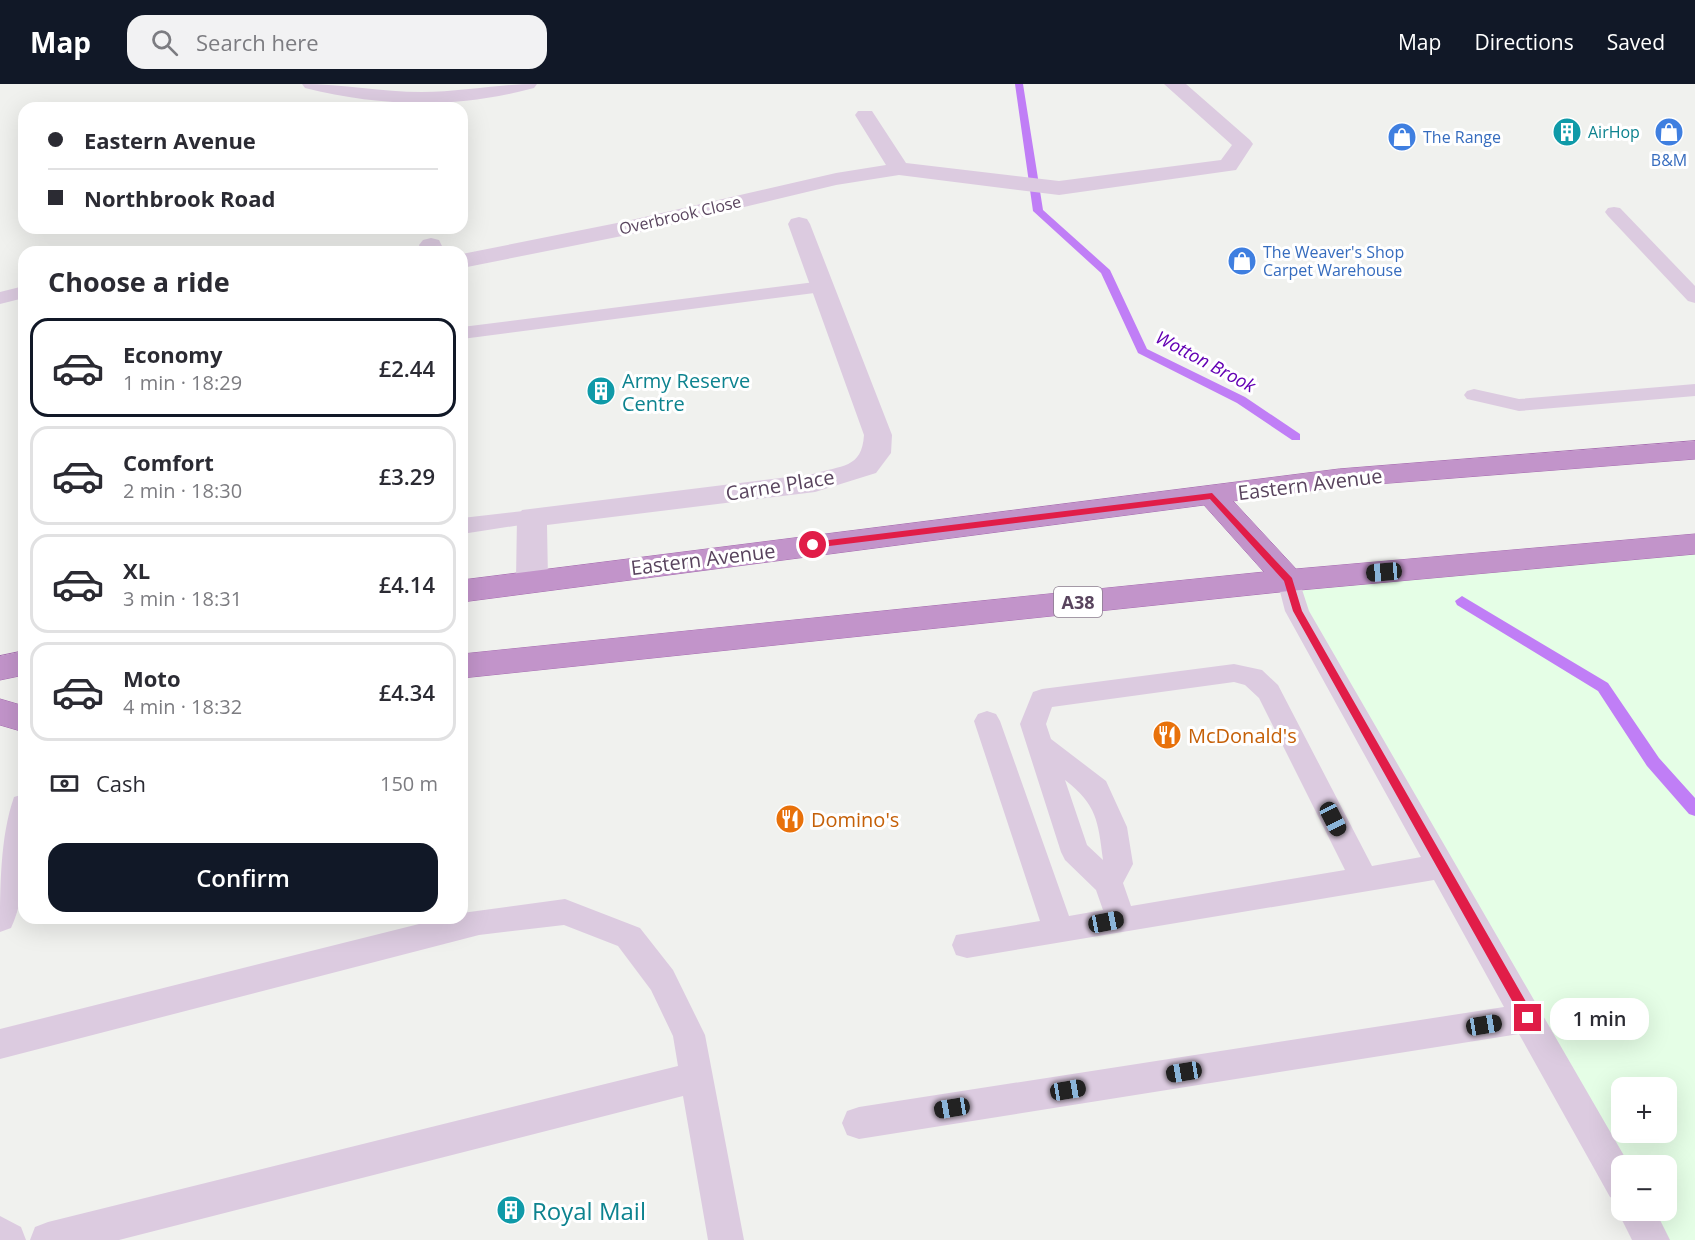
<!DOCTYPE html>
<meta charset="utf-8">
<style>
body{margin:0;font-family:"Open Sans",sans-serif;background:#f2f2f3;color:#2b2b33;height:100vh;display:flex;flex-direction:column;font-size:22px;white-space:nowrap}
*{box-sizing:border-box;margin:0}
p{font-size:20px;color:#7c7c81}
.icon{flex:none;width:33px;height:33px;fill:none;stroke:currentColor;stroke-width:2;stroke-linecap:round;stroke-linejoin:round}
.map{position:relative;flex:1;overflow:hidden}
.drawer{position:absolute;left:18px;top:162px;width:450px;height:678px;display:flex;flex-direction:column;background:#fff;border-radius:18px;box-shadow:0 6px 24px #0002}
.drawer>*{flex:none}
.guide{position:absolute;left:18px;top:18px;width:450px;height:132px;border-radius:18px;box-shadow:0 6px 24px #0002;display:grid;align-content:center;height:132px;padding:0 30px;background:#fff}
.fabs{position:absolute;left:1611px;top:993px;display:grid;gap:12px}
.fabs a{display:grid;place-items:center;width:66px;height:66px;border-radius:12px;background:#fff;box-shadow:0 6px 24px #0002;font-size:30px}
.end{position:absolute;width:27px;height:27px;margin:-14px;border:8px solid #e11d48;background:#fff;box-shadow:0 0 0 3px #fff}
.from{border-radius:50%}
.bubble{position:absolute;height:42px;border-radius:18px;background:#fff;box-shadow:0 6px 24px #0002;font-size:20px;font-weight:600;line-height:42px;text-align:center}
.car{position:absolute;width:18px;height:36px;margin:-18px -9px;border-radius:8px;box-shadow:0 0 4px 2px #0007;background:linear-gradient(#222 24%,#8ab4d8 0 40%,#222 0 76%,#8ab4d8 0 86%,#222 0)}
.guide b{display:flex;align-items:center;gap:21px;height:57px;font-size:22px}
.guide b+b{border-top:2px solid #e1e1e2}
.guide i{width:15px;height:15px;background:#2b2b33}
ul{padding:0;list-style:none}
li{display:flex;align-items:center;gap:18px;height:99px;margin:0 12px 9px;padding:0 18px;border:3px solid #e1e1e2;border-radius:18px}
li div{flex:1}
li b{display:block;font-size:22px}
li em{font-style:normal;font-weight:600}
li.active{border-color:#111827}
li>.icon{width:54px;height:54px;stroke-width:1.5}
h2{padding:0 30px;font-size:27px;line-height:72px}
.pay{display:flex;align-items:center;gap:15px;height:66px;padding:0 30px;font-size:22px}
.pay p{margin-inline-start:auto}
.primary-button{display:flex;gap:12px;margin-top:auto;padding:12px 30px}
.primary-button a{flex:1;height:69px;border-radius:18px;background:#111827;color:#fff;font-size:24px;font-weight:600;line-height:69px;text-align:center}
header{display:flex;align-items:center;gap:36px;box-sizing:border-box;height:84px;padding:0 30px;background:#111827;color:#fff}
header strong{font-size:28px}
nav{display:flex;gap:33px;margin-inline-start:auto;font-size:21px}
.search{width:420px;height:54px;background:#f2f2f3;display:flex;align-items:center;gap:15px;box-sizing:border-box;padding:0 21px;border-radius:18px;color:#7c7c81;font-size:22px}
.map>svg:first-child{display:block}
.commercial{fill:#e5fee6;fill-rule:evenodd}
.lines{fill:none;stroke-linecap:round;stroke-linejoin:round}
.stream{fill:#c07ef6;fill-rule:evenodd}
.trunk-casing{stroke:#a56baf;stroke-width:1}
.service{fill:#dccbe0;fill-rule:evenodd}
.minor{fill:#dccbe0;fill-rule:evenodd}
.trunk{fill:#c294ca;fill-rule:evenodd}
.route{fill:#e11d48}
.labels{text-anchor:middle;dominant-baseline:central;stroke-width:6;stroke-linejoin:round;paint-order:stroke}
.far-culture-label{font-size:16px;fill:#0d838f;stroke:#fff;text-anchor:start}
.far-shop-label{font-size:16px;fill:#366cbe;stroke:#fff;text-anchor:start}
.far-street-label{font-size:16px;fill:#59445e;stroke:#fff}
.far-water-label{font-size:18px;font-style:italic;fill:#6300b4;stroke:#fff}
.shield{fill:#fff;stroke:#8b7c8e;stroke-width:1.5}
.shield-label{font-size:18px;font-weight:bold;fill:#59445e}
.culture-label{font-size:20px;fill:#0d838f;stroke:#fff;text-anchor:start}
.street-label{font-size:20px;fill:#59445e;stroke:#fff}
.food-label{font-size:20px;fill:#c56008;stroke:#fff;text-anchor:start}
.near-culture-label{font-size:24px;fill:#0d838f;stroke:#fff;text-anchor:start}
</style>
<header>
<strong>Map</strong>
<div class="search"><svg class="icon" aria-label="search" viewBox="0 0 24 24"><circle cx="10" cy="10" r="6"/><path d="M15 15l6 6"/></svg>Search here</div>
<nav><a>Map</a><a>Directions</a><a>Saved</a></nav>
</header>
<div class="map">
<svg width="1695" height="1156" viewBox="0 0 1695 1156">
<rect width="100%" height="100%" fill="#f0f1ee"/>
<path class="commercial" d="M1695,460V1156H1652L1635,1127L1666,1126V1082H1622L1289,496ZM1622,1004H1666V1048H1622Z"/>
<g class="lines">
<g class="stream">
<polygon points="1015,0 1023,0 1043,126 1110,186 1147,265 1245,313 1300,350 1300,356 1292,356 1237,319 1138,269 1101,189 1033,127"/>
<polygon points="1462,512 1608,599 1659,674 1695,714 1695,732 1689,730 1647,682 1598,607 1457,521 1455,517"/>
</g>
<g class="trunk-casing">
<g id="trunk">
<polygon points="1695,357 1695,375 1339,403 1233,417 1296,485 1695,450 1695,470 1289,507 462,594 462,570 1264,488 1204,421 462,518 462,496 1339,385"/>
<polygon points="24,567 24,591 0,596 0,572"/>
<polygon points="0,615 24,622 24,648 0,641"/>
</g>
</g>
<g class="service">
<polygon points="1614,123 1620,124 1695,202 1695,219 1688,217 1608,132 1605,128 1608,124"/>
<polygon points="49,162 55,163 58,168 40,168 43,163"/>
<polygon points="823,197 830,199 832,203 830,207 462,255 462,243"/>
<polygon points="24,202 24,214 0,220 0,208"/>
<polygon points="1695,300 1695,312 1519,327 1467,315 1464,311 1467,307 1474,305 1519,315"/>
<polygon points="532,426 540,428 543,433 540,438 462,450 462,434"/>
<path d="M1289,488L1297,490L1309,527L1630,1082H1622V1126H1655L1670,1156H1632L1617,1126L1621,1118L1610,1113L1519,950L859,1055L847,1051L842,1039L847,1027L859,1023L1504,923L1434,796L967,874L956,871L952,861L956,851L1040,837L974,637L978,630L987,627L996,630L1000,637L1069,832L1103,826L1096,806L1065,776L1061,768L1020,640L1033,608L1042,605L1234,580L1262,586L1278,601L1372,782L1421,773L1285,527L1277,496L1281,490ZM1234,598L1245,601L1259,614L1345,786L1131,822L1123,799L1133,780L1127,743L1106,697L1051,655L1046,640L1052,623ZM1065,696C1097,721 1098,737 1103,776L1087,761Z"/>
<path d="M24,710C24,753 30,804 11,844L0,848C0,805 0,753 14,713Z"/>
<polygon points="565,815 640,844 673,886 705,951 744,1156 708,1156 683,1012 119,1156 30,1156 35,1143 48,1138 678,982 673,952 651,906 618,862 564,841 479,851 0,975 0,945 443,834 462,834 462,829"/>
<polygon points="0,1132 21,1143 26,1156 0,1156"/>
</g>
<g class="minor">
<path d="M302,0C343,0 382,8 422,8C461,8 498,0 537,0L534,4C457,25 382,23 305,4Z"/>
<polygon points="1164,0 1186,0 1250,56 1253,60 1236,86 1059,111 899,91 836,101 627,151 462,184 462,170 627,137 836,89 886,81 855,31 858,27 872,27 906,79 1059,97 1221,76 1232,61"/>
<path d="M799,133L807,135L810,140L892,351L891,369L876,389L815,408L547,441L548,496L543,504L532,507L521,504L516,496L517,433L522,426L813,390C841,381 862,385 864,351L788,140L791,135Z"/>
<polygon points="431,154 439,156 445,168 421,168 419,161 423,156"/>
</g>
<use href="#trunk" class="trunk"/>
</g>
<polygon class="route" points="1212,409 1292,494 1302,527 1533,930 1533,938 1524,938 1293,527 1284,497 1210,415 813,464 809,461 813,458"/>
<defs>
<g id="building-disc" transform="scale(1.5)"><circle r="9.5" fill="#0f9aa8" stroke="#fff"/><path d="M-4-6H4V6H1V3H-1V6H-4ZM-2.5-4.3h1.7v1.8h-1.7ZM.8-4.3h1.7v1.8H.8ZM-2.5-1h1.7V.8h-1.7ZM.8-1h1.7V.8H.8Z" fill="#fff"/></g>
<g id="shop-disc" transform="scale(1.5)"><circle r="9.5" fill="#3f7fe0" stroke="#fff"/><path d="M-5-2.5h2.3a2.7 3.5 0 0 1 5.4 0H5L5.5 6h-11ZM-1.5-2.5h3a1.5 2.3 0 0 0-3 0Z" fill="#fff"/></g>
<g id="restaurant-disc" transform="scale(1.5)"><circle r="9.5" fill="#e8710a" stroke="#fff"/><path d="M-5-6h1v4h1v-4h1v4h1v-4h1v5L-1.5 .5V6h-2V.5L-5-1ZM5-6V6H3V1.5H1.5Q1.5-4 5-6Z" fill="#fff"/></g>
</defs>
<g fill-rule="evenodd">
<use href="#building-disc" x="1567" y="48"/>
<use href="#shop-disc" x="1669" y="48"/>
<use href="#shop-disc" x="1402" y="53"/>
<use href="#shop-disc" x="1242" y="177"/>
<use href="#building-disc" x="601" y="307"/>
<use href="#restaurant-disc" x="1167" y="651"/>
<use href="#restaurant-disc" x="790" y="735"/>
<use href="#building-disc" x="511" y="1126"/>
</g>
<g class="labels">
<g class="far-culture-label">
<text x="1588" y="48">AirHop</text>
</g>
<g class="far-shop-label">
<text x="1423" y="53">The Range</text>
<text x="1669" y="76" text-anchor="middle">B&amp;M</text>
<text x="1263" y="168">The Weaver's Shop<tspan x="1263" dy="18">Carpet Warehouse</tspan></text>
</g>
<g class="far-street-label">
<text transform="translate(680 131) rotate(-13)">Overbrook Close</text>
</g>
<g class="far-water-label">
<text transform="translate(1206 277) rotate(28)">Wotton Brook</text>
</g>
<rect class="shield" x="1054" y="503" width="48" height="30" rx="4.5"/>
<g class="shield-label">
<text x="1078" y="518">A38</text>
</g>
<g class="culture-label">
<text x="622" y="296">Army Reserve<tspan x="622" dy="23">Centre</tspan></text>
</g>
<g class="street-label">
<text transform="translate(1310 400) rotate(-7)">Eastern Avenue</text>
<text transform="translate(780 401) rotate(-9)">Carne Place</text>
<text transform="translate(703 475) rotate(-7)">Eastern Avenue</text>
</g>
<g class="food-label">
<text x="1188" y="651">McDonald's</text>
<text x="811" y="735">Domino's</text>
</g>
<g class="near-culture-label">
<text x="532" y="1126">Royal Mail</text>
</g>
</g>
</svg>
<div class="fabs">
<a>+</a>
<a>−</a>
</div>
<i class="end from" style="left:813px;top:461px"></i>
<i class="end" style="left:1528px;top:934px"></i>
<div class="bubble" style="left:1550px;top:914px;width:99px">1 min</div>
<i class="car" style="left:1384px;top:488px;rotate:265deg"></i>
<i class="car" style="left:1333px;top:735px;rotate:153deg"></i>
<i class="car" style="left:1106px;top:838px;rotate:79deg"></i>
<i class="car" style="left:1484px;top:941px;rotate:81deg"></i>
<i class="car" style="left:1184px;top:988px;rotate:261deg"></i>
<i class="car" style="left:1068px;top:1006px;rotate:81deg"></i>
<i class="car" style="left:952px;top:1024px;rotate:261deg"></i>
<div class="guide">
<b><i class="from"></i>Eastern Avenue</b>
<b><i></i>Northbrook Road</b>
</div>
<section class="drawer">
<h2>Choose a ride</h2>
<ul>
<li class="active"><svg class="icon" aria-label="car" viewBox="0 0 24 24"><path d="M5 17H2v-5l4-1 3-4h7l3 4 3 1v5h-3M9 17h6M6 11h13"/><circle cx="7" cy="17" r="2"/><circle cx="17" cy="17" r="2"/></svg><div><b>Economy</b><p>1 min · 18:29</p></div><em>£2.44</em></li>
<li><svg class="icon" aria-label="car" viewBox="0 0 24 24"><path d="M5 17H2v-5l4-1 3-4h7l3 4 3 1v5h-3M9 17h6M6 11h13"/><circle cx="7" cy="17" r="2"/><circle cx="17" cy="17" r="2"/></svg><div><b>Comfort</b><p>2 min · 18:30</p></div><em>£3.29</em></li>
<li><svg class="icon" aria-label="car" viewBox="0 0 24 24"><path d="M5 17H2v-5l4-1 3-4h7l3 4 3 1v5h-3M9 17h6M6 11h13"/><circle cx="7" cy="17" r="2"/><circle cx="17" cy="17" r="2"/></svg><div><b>XL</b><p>3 min · 18:31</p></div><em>£4.14</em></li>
<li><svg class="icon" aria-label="car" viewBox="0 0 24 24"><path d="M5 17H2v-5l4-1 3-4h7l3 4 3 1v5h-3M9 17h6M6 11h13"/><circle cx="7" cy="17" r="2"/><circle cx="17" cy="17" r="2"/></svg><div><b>Moto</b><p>4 min · 18:32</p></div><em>£4.34</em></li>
</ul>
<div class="pay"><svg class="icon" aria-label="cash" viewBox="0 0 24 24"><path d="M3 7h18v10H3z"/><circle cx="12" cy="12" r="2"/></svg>Cash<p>150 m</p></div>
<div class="primary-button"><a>Confirm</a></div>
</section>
</div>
